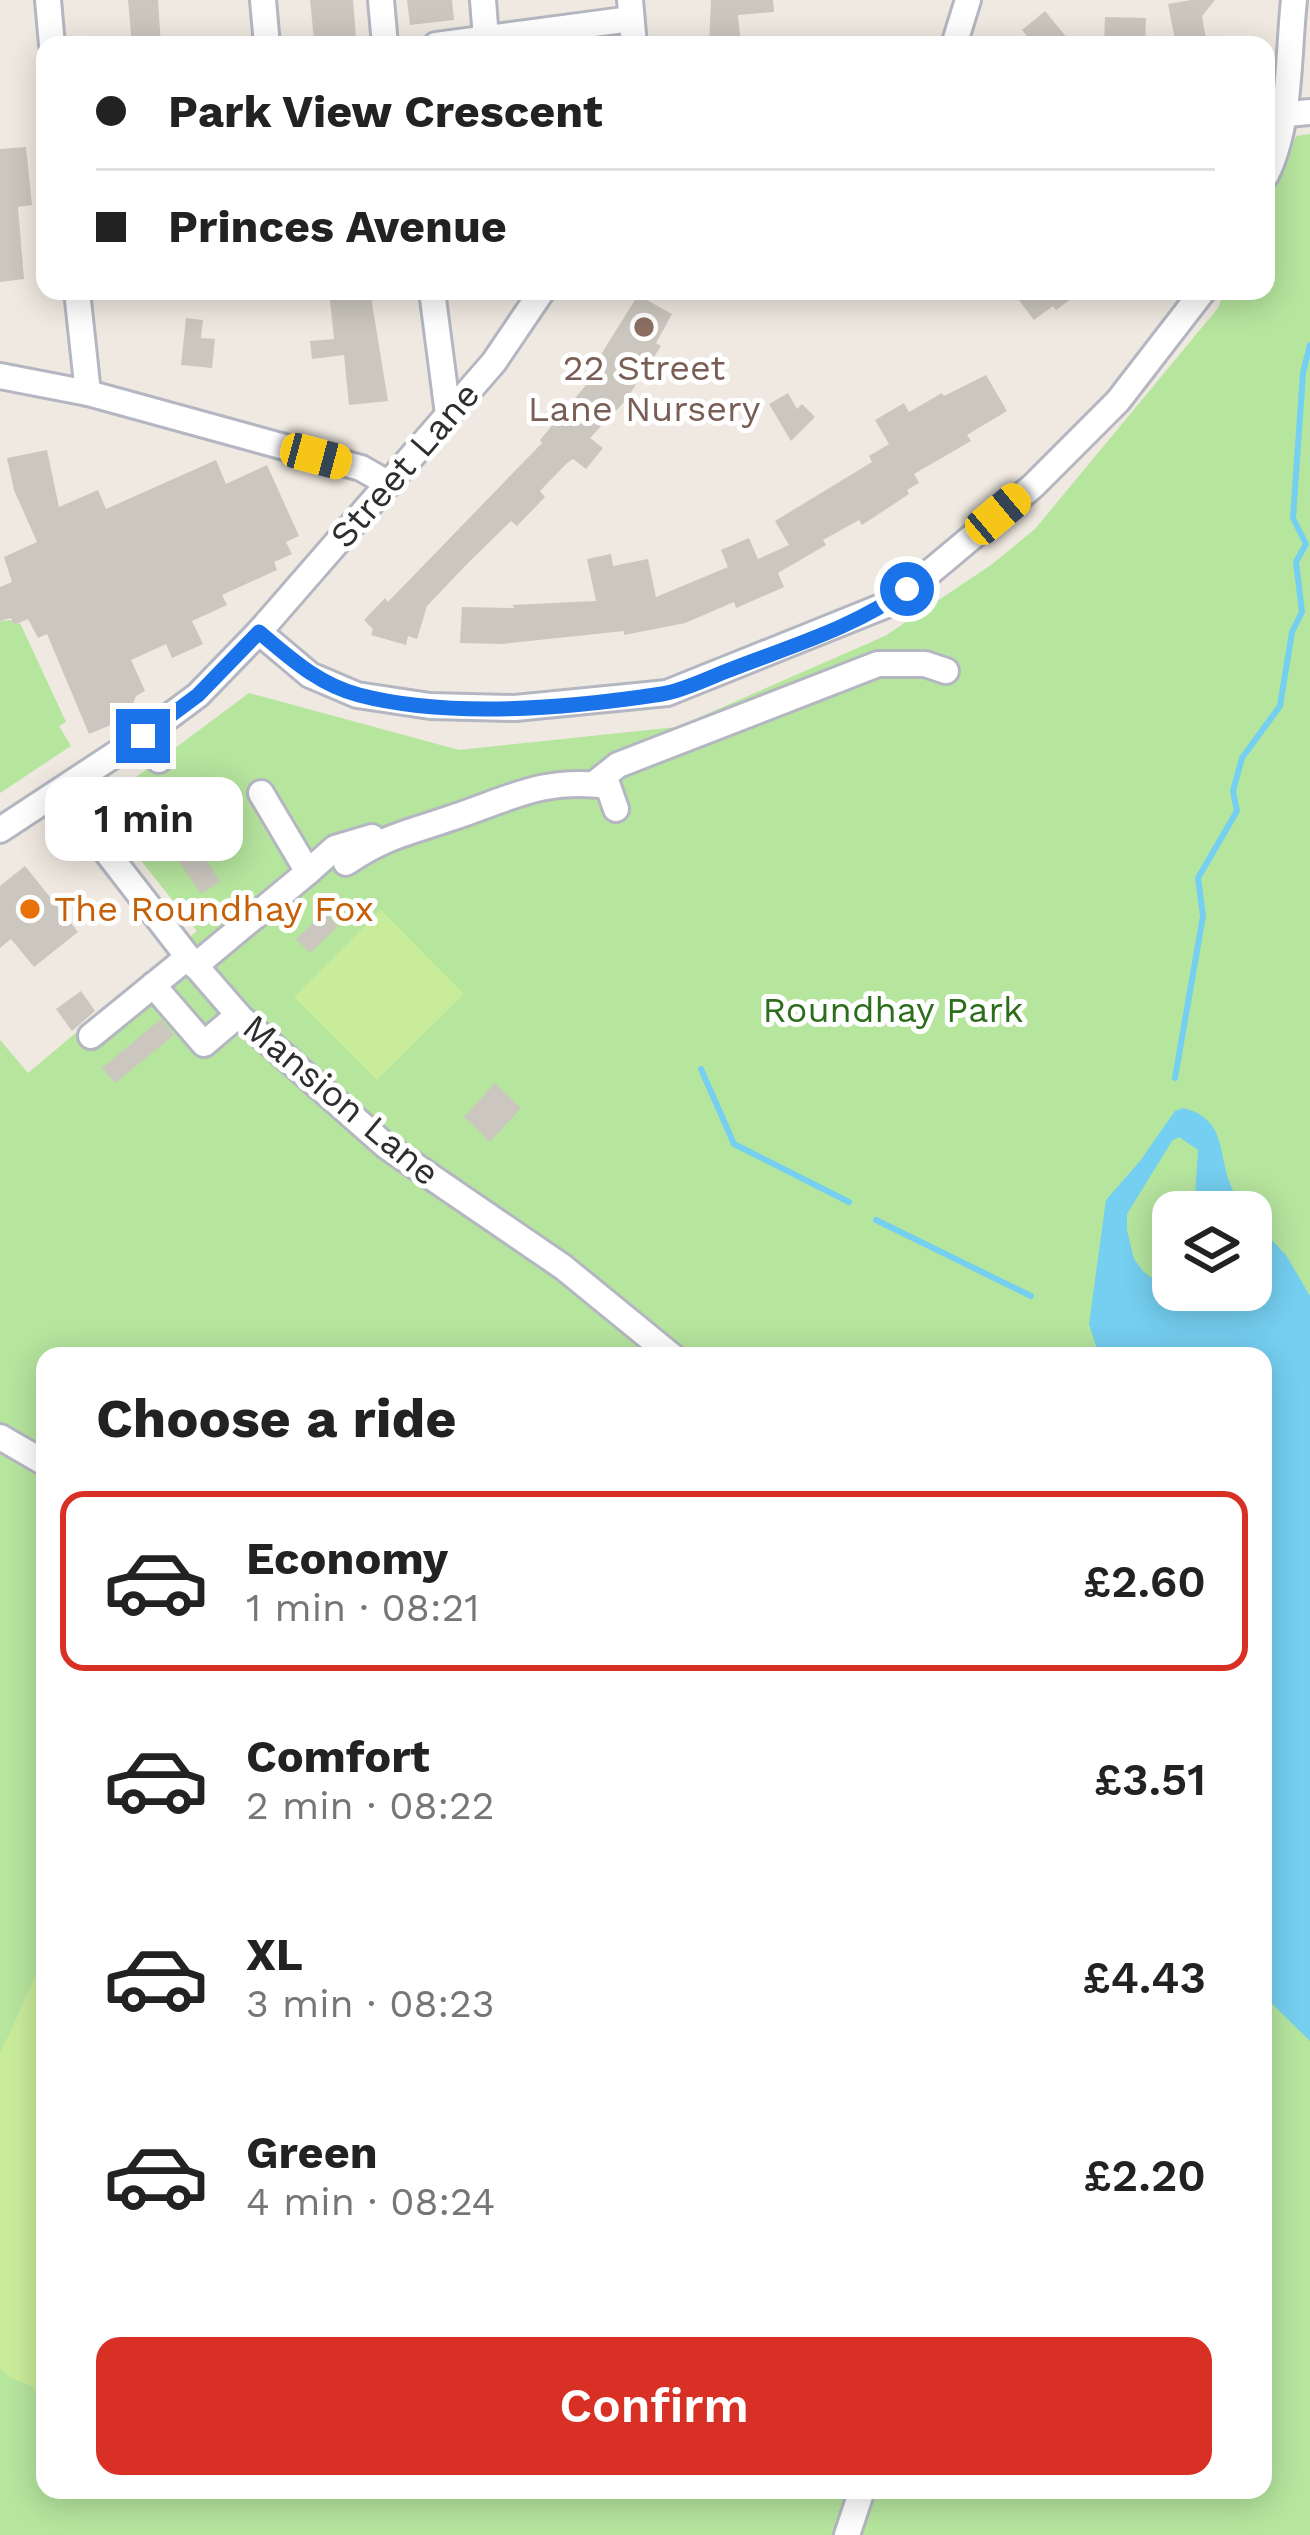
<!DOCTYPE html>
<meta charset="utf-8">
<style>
body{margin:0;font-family:"Work Sans",sans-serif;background:#f6f6f6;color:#222;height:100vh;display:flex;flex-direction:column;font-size:45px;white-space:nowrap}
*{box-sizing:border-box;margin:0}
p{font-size:39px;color:#767676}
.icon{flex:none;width:66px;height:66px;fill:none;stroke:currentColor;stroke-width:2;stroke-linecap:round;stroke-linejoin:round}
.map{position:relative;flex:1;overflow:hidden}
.side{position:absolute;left:36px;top:1347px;width:1236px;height:1152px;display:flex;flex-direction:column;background:#fff;border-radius:24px;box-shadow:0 6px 30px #0003}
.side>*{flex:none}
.guide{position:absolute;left:36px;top:36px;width:1239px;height:264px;border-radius:24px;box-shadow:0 6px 30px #0003;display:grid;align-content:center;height:264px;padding:0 60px;background:#fff}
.buttons{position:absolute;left:1152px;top:1191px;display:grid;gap:24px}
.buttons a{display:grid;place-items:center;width:120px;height:120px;border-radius:24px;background:#fff;box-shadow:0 6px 30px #0003;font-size:60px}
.end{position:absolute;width:54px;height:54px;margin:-27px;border:15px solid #1a73e8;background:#fff;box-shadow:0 0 0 6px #fff}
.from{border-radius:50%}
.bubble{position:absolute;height:84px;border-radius:24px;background:#fff;box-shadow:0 6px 30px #0003;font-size:39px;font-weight:600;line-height:84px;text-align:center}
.car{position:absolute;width:36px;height:72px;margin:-36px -18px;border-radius:15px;box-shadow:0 0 9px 3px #0007;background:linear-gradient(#f5c518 24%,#345 0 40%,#f5c518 0 76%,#345 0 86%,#f5c518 0)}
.guide b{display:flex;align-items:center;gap:42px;height:114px;font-size:45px}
.guide b+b{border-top:3px solid #e0e0e0}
.guide i{width:30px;height:30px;background:#222}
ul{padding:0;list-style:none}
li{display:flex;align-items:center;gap:36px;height:180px;margin:0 24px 18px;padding:0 36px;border:6px solid transparent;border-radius:24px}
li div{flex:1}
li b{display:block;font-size:45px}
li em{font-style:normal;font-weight:600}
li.active{border-color:#d93025}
li>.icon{width:108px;height:108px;stroke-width:1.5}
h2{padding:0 60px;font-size:54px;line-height:144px}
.primary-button{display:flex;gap:24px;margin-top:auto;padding:24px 60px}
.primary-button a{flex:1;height:138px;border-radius:24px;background:#d93025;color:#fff;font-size:48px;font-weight:600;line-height:138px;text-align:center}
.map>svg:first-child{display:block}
.green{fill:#b6e59e;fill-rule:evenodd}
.pitch{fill:#c9ec9a}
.water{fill:#75cff0}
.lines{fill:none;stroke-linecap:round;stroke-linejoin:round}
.stream{stroke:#75cff0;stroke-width:6}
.building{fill:#cbc7bf}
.minor-casing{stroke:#b4b7c1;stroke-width:30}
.minor{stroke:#fff;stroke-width:24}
.route{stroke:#1a73e8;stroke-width:15}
.education-dot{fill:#8d6e63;stroke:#fff;stroke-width:4.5}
.food-dot{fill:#e8710a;stroke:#fff;stroke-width:4.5}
.labels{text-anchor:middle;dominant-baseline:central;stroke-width:10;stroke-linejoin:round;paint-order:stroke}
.education-label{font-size:36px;fill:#785e54;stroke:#fff}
.street-label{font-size:36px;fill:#2e2e2e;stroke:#fff}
.food-label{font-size:36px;fill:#c56008;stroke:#fff;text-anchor:start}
.park-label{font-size:36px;fill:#2c6e1b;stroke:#fff}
</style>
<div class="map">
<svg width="1310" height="2535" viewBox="0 0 1310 2535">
<rect width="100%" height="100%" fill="#efe9e1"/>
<g class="green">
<path d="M1310,134V2535H0V1040L28,1073L197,931L111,823L106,810L112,795L249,693L459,750L677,727L885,636L991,565L1035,529L1218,308L1225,291H1266V202L1296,136ZM1173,1212H1251V1290H1173ZM45,1356H1263V2490H45Z"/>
<polygon points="12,620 14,625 20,623 66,722 59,726 71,746 0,793 0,621"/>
</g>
<g class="pitch">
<polygon points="381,910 464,994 377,1080 294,997"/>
<polygon points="45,1968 45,2392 9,2377 0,2368 0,2054 33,1981"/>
</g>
<path class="water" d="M1183,1108C1217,1116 1219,1138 1225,1167C1229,1185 1236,1198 1246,1212H1194L1198,1150L1179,1137L1172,1141L1127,1214V1230L1134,1259L1143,1271L1153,1279L1173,1282V1290H1251V1218L1286,1255L1310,1296V2041L1263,1995V1356H1099L1089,1324L1106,1200L1140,1161L1175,1111Z"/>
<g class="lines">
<g class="stream">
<polyline points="701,1069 734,1144 849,1202"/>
<polyline points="1175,1078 1203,916 1198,878 1237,811 1233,791 1242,758 1280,706 1292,632 1302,612 1296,562 1306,544 1293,518 1303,373 1310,345"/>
<polyline points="876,1220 1031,1296"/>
</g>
</g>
<g class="building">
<polygon points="128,0 158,0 161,45 132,45"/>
<polygon points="310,0 353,0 356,37 314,40"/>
<polygon points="407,0 452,0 454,20 410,25"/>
<polygon points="711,0 773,0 774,12 738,15 741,45 709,45"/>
<polygon points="1191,0 1215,0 1202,16 1207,45 1176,45 1168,4"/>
<polygon points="1045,11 1073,45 1034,45 1022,30"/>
<polygon points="1105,17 1146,18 1145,45 1104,45"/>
<polygon points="26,147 32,205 18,207 24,279 0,282 0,149"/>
<polygon points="329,291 370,291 388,401 349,405 344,355 312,359 310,341 334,339"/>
<polygon points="1012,291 1082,291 1056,310 1053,306 1034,320"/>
<polygon points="638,295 672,314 656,343 661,346 625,401 590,438 603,448 586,469 573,459 567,463 540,491 545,497 517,526 511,521 468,563 427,606 417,639 408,636 406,645 371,635 373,629 364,620 385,598 388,602 542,443 540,440 591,379 587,377"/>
<polygon points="186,318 203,320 201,338 215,339 212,368 181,365"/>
<polygon points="986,375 1007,411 967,435 971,441 914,474 919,483 907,490 909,494 862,525 859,520 823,540 826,545 778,573 784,587 736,608 734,602 685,623 624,635 624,631 502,644 460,643 462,607 515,608 512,605 596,601 587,559 611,554 613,566 648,559 656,597 728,567 721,550 749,538 758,559 789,545 775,521 872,462 869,456 889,444 875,420 904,403 909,412 942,393 944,396"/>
<polygon points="788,393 797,409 802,404 815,417 791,441 769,404"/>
<polygon points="47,450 59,507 98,490 106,509 216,460 226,484 267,465 299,536 286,542 292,554 274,562 277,570 222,595 227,605 192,621 203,644 172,658 166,644 131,660 145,691 136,696 131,708 115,715 118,722 89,734 47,634 38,638 28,619 14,625 11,618 0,621 0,587 12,582 4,557 37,542 14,490 7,458"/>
<polygon points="155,786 220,881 201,894 137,799"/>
<polygon points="25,866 78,932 34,967 11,939 0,948 0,886"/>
<polygon points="324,912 338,926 310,953 296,939"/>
<polygon points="81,991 95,1011 72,1031 56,1009"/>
<polygon points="161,1019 174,1035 115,1083 102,1068"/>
<polygon points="495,1083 521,1108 490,1142 464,1117"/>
</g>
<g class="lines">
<g class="minor-casing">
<g id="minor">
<polyline points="48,0 52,45"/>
<polyline points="263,0 267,45"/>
<polyline points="381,0 385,45"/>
<polyline points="483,0 486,39"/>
<polyline points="630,0 634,45"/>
<polyline points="436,45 631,19"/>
<polyline points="954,45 968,0"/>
<polyline points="1268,116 1310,112"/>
<path d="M1266,175C1291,125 1288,55 1294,0"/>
<polyline points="77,291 88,393"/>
<polyline points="432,291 448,414"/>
<polyline points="0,376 88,393 361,468 389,484"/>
<polyline points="259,632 310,675 357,695 430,706 515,708 667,693 886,605 929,573 1033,486 1118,401 1203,291"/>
<polyline points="143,736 159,760"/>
<polyline points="594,784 618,765 878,664 925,664 946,671"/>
<polyline points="60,792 188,957 241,1018 386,1146 563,1267 672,1356"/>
<polyline points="0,830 143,736 198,695 259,632 494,362 542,291"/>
<path d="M346,863C385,836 408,833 451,818C509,799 543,777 608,786L616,809"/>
<polyline points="308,872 335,848 372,837"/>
<polyline points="195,966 308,872 261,793"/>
<polyline points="153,985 204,1044 238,1015"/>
<polyline points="91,1036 188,957"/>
<polyline points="0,1437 45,1463"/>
<polyline points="847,2535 862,2490"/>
</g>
</g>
<use href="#minor" class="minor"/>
</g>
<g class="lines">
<path class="route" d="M143,736L198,695L259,632C290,658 319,685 359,695C451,719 570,708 662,694C686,690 710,677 732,669C791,646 856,627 907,589"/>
</g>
<circle class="education-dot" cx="644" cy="327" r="12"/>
<circle class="food-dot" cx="30" cy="909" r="12"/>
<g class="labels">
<g class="education-label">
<text x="644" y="368">22 Street<tspan x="644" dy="41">Lane Nursery</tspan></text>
</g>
<g class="street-label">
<text transform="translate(405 465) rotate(-49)">Street Lane</text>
<text transform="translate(341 1100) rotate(40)">Mansion Lane</text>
</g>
<g class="food-label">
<text x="54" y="909">The Roundhay Fox</text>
</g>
<g class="park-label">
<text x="893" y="1010">Roundhay Park</text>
</g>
</g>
</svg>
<div class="buttons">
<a><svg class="icon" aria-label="layers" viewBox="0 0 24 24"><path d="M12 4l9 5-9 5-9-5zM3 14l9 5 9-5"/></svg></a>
</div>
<i class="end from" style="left:907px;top:589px"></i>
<i class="end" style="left:143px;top:736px"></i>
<div class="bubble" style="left:45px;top:777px;width:198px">1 min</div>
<i class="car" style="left:316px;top:456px;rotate:105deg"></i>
<i class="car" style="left:998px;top:514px;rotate:50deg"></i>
<div class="guide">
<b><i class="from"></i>Park View Crescent</b>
<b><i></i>Princes Avenue</b>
</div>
<section class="side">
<h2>Choose a ride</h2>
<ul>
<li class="active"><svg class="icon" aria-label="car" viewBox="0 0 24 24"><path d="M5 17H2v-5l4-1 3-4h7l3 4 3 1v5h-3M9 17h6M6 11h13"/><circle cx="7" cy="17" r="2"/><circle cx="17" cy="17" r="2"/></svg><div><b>Economy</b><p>1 min · 08:21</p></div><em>£2.60</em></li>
<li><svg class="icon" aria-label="car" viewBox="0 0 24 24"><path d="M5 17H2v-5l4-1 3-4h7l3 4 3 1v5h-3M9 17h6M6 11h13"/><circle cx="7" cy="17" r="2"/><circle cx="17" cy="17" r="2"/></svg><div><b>Comfort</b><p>2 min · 08:22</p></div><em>£3.51</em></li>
<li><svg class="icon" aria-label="car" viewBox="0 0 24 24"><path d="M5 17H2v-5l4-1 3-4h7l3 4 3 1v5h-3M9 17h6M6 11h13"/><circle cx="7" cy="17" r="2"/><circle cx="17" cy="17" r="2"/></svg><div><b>XL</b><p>3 min · 08:23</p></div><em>£4.43</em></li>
<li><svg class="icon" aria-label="car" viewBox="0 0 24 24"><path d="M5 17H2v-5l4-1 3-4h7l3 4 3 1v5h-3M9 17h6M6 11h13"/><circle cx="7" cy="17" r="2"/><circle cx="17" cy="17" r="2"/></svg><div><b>Green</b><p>4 min · 08:24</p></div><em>£2.20</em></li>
</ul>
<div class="primary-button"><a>Confirm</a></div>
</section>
</div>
